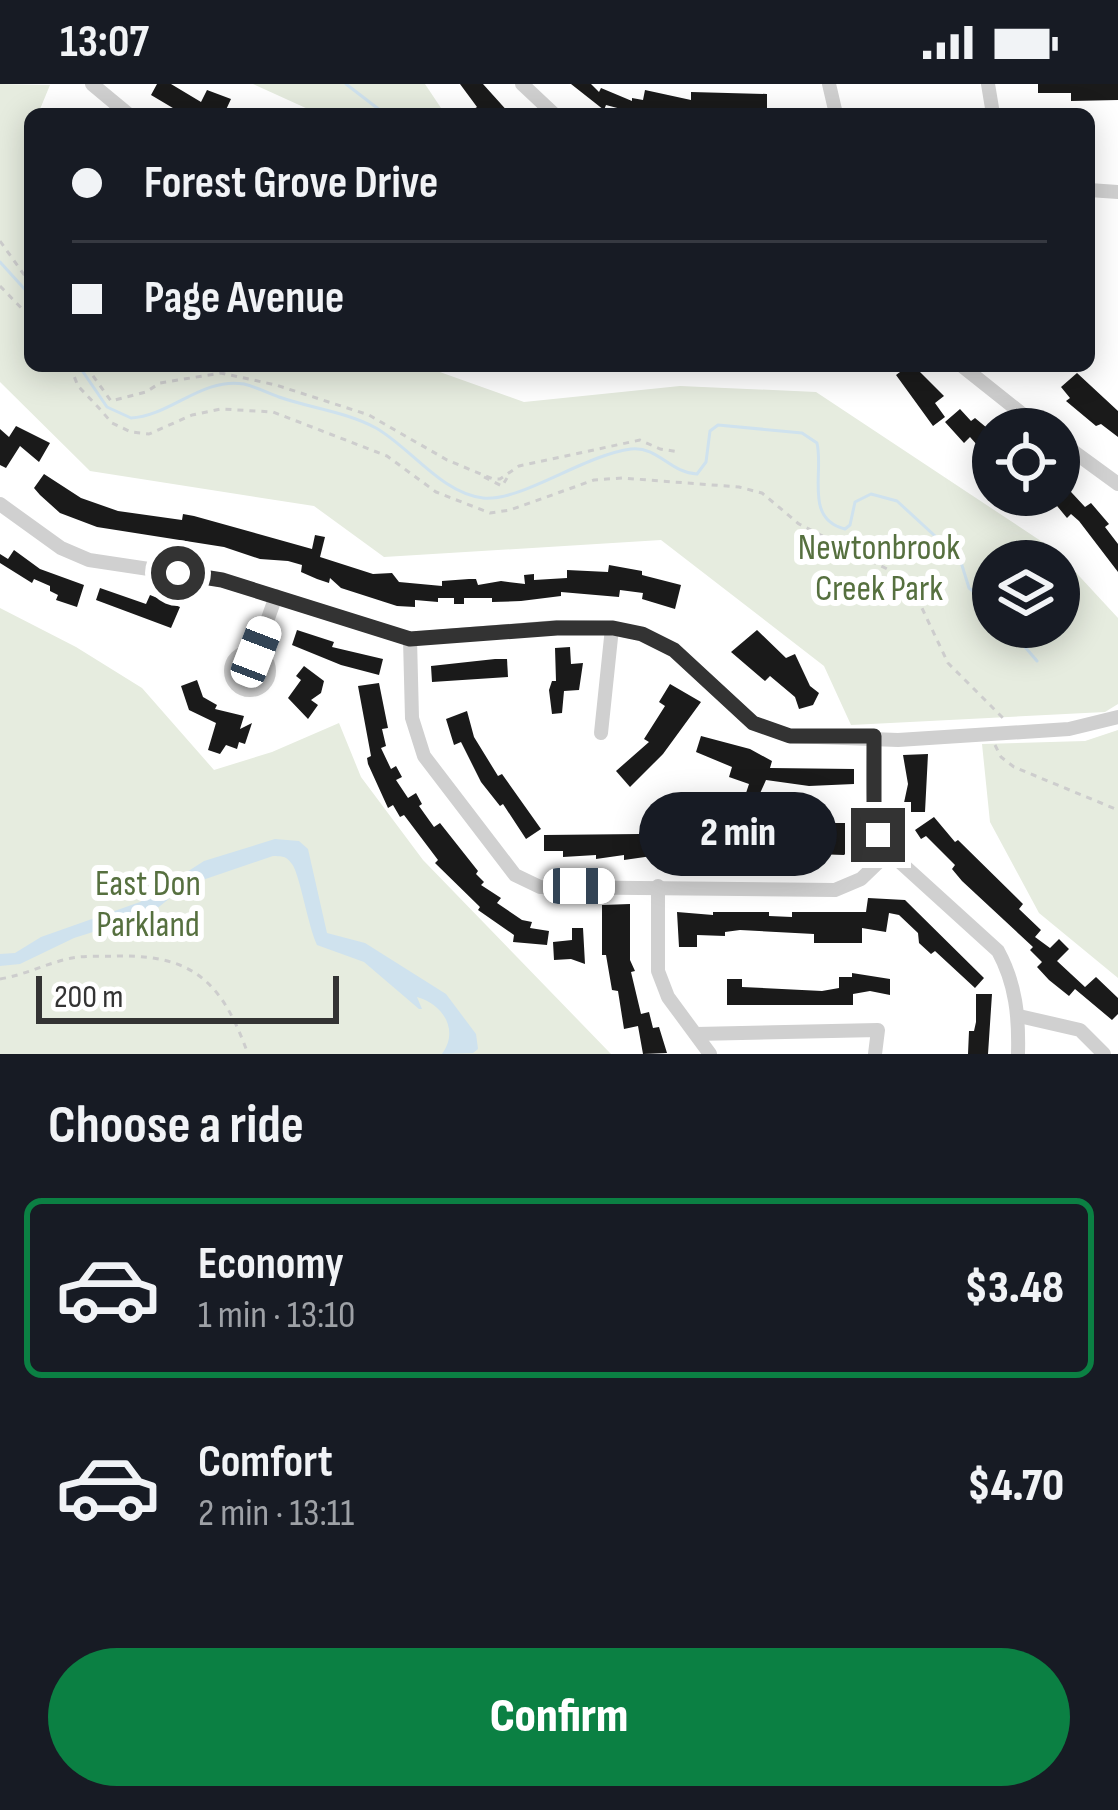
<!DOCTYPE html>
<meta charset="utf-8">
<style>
body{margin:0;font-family:"Sofia Sans Condensed",sans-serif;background:#242831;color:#f1f3f6;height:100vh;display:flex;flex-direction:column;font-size:45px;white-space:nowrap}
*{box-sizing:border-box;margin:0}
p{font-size:39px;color:#9ea1a6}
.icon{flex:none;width:66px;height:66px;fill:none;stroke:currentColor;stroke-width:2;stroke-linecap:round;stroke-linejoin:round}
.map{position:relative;height:970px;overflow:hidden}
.side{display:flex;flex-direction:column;background:#171b24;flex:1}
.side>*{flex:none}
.guide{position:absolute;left:24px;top:24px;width:1071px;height:264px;border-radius:18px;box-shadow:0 6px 30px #0003;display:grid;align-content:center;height:264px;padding:0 48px;background:#171b24}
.fabs{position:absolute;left:972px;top:324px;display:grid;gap:24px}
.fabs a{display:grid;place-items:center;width:108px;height:108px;border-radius:50%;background:#171b24;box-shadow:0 6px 30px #0003;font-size:60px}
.scale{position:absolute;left:36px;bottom:30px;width:303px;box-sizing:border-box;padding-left:12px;border:6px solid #333;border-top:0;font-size:33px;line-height:42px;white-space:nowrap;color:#333;-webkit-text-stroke:9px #fff;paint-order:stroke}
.end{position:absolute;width:54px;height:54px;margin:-27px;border:15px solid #333;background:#fff;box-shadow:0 0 0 6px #fff}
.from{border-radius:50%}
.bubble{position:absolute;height:84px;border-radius:42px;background:#171b24;box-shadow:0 6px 30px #0003;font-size:39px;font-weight:800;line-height:84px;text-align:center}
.car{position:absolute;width:36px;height:72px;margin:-36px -18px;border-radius:15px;box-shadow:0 0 9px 3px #0007;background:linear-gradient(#fff 24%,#345 0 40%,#fff 0 76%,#345 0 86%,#fff 0)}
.guide b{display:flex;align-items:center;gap:42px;height:114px;font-size:45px}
.guide b+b{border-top:3px solid #363941}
.guide i{width:30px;height:30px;background:#f1f3f6}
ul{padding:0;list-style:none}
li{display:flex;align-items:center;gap:36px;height:180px;margin:0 24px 18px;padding:0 24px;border:6px solid transparent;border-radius:18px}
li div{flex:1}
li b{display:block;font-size:45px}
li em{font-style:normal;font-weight:800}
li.active{border-color:#0b8043}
li>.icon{width:108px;height:108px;stroke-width:1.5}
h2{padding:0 48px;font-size:54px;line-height:144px}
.action{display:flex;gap:24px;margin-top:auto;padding:24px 48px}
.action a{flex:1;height:138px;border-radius:72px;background:#0b8043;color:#fff;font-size:48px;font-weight:800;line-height:138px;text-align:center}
.status{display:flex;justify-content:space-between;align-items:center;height:84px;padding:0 60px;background:#171b24;direction:ltr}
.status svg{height:33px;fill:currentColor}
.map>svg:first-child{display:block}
.green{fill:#e6ecdf;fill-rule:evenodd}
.water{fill:#cfe2ee}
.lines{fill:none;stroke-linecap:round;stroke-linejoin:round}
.stream{stroke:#cfe2ee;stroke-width:3}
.building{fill:#1a1a1a}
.path{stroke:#cdcdcd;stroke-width:3;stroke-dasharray:6 6;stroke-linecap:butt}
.minor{stroke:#d0d0d0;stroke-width:14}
.route{stroke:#333;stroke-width:15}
.labels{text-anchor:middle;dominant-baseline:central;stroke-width:12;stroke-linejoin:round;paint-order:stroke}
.park-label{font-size:36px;fill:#56703f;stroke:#fff}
</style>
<div class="status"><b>13:07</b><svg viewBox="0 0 49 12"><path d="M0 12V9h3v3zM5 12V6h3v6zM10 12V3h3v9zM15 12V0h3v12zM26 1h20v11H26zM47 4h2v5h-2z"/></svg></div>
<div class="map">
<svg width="1118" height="970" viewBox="0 0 1118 970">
<rect width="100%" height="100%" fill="#fff"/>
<g class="green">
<path d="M0,0L50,1L38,30H30V282H423L524,318L680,302L816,308L1056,467L1118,534V620L1105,628L851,641L824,582L661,456L384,473L314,422L90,387L0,298ZM993,477H1059V543H993Z"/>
<polygon points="253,0 425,0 445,30 319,30"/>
<polygon points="0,524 76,563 142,604 214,686 272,668 339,639 361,693 423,776 611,970 0,970"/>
<polygon points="1118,646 1118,894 1039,829 990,738 982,660 1085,657"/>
</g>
<path class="water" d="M275,755L299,757L308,765L327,849L365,859L446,910L476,950L478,965L473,969L442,970C460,945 442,920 417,913L422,925H419L364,878L317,861C308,842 300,791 292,780C285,771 283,773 273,772L185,802L150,830L74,854L20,880L0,882V870L15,869L41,853L140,818L204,777Z"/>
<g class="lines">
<g class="stream">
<polyline points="346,0 385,30"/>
<polyline points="0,178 30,211"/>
<path d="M79,282L107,323L131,334C170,332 202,293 244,300C256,303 268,309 279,313C310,324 347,328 376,344C411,364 441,409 483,414C521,418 584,371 631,365C658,362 670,389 697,390L706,378L710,347L718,341L802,349L817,359C824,389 804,435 845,445L850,441L855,418L871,410L897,417L960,475L969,504L993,523"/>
<polyline points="1008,543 1037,577"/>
</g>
</g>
<g class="building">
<polygon points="157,0 171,0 201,18 207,6 231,15 224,30 183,30 151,11"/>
<polygon points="460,0 483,0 510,30 477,30 474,25 477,23"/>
<polygon points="571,0 591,0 599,8 601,4 632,17 632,14 643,16 645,6 691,16 691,8 767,10 767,30 640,30 606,21 604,26"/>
<polygon points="1038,0 1118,0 1118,16 1071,17 1071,9 1038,9"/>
<polygon points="908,282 927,282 920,288 944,312 935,319 945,333 933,342 896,291"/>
<polygon points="1077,289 1118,327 1118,353 1101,340 1096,342 1066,317 1070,314 1061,303"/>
<polygon points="960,325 971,337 975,334 993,349 993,379 970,353 964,359 945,338"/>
<polygon points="16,342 50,359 39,378 20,362 6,384 0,381 0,345 9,353"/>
<polygon points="44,390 81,414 118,427 182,436 183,430 194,432 312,465 315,451 325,453 320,473 373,490 392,489 399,498 442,502 442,497 469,495 476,495 478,501 501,497 525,500 524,491 534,490 534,496 567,494 567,486 608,488 609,481 642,487 642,491 681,501 675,525 642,515 643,509 620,506 619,513 561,508 561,512 521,517 492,518 492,514 464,514 464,520 454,520 454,514 438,514 438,518 415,516 415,523 397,522 341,504 330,494 329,499 317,495 301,488 302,481 288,477 260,475 224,463 97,443 60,429 40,411 34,404"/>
<polygon points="1059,395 1085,423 1091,419 1109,440 1105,443 1118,460 1118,488 1079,437 1071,430 1067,434 1048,411 1059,411"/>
<polygon points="14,466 40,485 84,501 77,523 56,516 58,511 50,507 50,502 34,495 32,499 0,479 0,470 8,475"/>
<polygon points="100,504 146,520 150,511 180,523 171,544 96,516"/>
<polygon points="297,546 334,558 332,563 383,575 379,591 341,581 292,561"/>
<polygon points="757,546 786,574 795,570 810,602 819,609 813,621 799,625 795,613 770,592 765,597 731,568"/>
<polygon points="570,563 571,580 583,579 579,606 564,607 562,629 552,630 549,606 552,597 556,597 555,564"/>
<polygon points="495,575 507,575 508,593 432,598 431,582"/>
<polygon points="304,582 324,597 321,609 311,616 318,621 308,635 288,614 301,596 296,592"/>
<polygon points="197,596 203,613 217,621 215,625 244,632 240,645 252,639 245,660 239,658 237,665 226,661 220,670 208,666 216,639 189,626 181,602"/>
<polygon points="379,599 388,644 382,645 386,662 381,664 391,685 396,682 402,693 396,696 408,714 416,709 422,720 419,722 434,743 440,739 478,787 476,790 484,798 481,801 501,814 497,819 522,836 532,838 530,844 549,847 547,861 513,858 514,851 478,826 480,823 435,779 438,776 404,731 400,733 393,721 388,724 368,680 367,674 371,672 358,602"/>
<polygon points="670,600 701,618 663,670 630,703 616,687 649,658 644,655 665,622 659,618"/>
<polygon points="467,627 474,653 498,692 502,690 541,745 526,755 503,720 500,722 481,698 461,658 454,661 446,635"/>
<polygon points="701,652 750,665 772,677 770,684 854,685 854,700 809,702 766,696 757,716 746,709 749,700 729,693 732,683 696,668"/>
<polygon points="928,670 925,728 902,728 908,700 903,671"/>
<polygon points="934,733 955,758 958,756 1023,820 1019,825 1041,846 1035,853 1050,864 1059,855 1069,865 1057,877 1085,903 1096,893 1118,914 1118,930 1112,936 1075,905 1069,912 1049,896 1037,883 1042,878 1030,866 1033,863 962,797 952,785 955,781 926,752 921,755 915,746"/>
<polygon points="832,739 851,739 847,768 844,771 815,770 814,776 764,776 764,769 747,769 747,775 736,775 736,769 719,769 719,776 707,776 707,773 680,776 680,769 663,769 663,776 652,776 652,772 624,776 624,771 596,775 596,771 563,773 563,767 544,767 544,751 737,749 832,753"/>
<polygon points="868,814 905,816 984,894 975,904 935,867 931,870 919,859 918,849 899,831 889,829 886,848 862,844 862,859 814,859 814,850 740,846 725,848 725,852 697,851 697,863 679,863 677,828 713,831 713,828 769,828 769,832 792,833 792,828 866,828"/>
<polygon points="630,820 630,876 635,887 631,888 641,930 649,928 653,944 659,943 667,969 643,970 638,942 624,945 618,907 612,906 606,871 602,871 602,821"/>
<polygon points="572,844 583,844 585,880 571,875 554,876 553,858 572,856"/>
<polygon points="852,889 890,895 890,911 870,907 853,910 853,921 727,921 727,895 742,895 742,903 822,907 839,904 839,893 852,893"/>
<polygon points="976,910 992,910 988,970 968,970 969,947 974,947 976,938"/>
</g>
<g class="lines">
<g class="path">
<polyline points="0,157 30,199"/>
<polyline points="0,202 30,233"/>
<polyline points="70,282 78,302 98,323 112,339 131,348 149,350 192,331 221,325 273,328 387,372 436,408 490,429 510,426 594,396 622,394 739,403 762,409 799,440 897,490 920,520 948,579 1005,636"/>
<polyline points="86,282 111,317 146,308 160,299 221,289 276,301 369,331 447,376 493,395 500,395 519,382 640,356 660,365 680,368"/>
<polyline points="484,393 502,402 507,394"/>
<polyline points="995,661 1001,673 1014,683 1118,726"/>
<path d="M0,895C25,891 47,879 72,874C87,871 104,873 119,872C196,871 223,901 248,970"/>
</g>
<g class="minor">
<polyline points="92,0 128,30"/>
<polyline points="522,0 554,30"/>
<polyline points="829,0 836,30"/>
<polyline points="988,0 993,30"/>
<polyline points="1089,106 1118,108"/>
<polyline points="962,282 1041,345"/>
<polyline points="1059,357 1118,400"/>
<polyline points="0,420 61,464 89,476 222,496 410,555 557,543 612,544 642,550 674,566 753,639 790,652 898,656 1069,645 1118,633"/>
<polyline points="410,555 412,634 424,672 515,791 540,803 835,806 861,795 889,768"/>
<circle cx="250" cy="587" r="19"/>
<polyline points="256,568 276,512"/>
<polyline points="601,649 612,544"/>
<path d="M874,652C874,692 868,733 889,768L998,867C1016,900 1019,933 1018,970"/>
<polyline points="658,802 658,887 668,913 710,970"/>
<polyline points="1019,932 1080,946 1104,970"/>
<polyline points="696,950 878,946 875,970"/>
</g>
</g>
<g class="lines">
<polyline class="route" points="178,489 222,496 410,555 557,544 613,544 642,550 674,566 753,639 790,652 874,652 874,733 878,751"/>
</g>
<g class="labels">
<g class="park-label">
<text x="879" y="464">Newtonbrook<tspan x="879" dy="41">Creek Park</tspan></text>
<text x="148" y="800">East Don<tspan x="148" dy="41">Parkland</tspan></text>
</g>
</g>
</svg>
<div class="fabs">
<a><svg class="icon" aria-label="locate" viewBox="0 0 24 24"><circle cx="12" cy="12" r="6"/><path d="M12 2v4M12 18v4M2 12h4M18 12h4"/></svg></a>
<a><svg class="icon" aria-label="layers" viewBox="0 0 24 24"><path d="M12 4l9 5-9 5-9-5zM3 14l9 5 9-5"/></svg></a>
</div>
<div class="scale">200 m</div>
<i class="end from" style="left:178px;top:489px"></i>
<i class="end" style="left:878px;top:751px"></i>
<div class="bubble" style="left:639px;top:708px;width:198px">2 min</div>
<i class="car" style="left:256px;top:568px;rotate:21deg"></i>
<i class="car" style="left:579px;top:802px;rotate:90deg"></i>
<div class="guide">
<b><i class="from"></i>Forest Grove Drive</b>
<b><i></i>Page Avenue</b>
</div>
</div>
<section class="side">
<h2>Choose a ride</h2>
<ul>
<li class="active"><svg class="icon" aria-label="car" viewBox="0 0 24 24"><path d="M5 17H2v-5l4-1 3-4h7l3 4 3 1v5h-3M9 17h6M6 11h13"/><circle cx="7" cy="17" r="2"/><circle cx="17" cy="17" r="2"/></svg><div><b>Economy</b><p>1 min · 13:10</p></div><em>$3.48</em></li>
<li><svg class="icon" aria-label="car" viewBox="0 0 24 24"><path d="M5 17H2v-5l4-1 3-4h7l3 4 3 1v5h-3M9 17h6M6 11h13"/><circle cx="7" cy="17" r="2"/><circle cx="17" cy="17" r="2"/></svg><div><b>Comfort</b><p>2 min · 13:11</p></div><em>$4.70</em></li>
</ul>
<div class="action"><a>Confirm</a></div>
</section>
